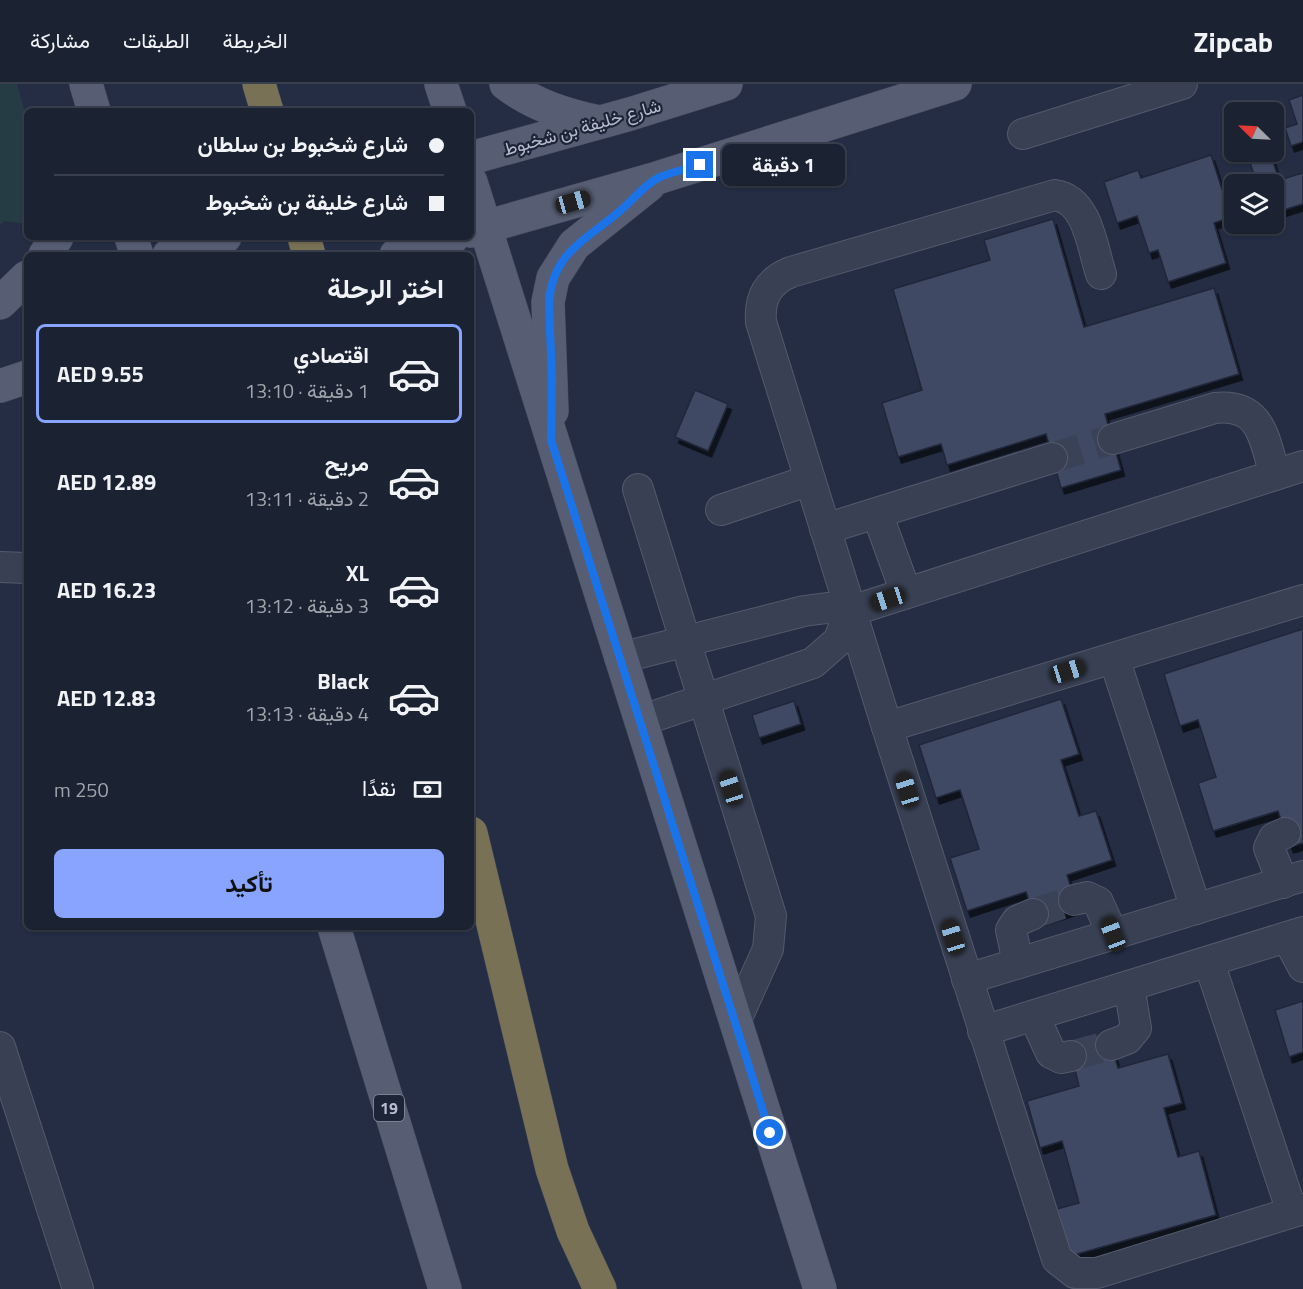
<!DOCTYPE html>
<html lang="ar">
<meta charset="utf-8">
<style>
body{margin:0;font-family:"Titillium Web",Vazirmatn,sans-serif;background:#242a3a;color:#f1f3f6;direction:rtl;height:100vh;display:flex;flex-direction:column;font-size:22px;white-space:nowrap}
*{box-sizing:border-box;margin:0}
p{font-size:20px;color:#a0a4ac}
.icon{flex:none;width:33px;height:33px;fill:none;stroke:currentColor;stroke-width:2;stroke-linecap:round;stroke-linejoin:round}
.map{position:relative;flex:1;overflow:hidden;direction:ltr}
.panel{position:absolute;left:24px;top:168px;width:450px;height:678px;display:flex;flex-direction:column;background:#1b2232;border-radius:9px;box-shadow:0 2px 4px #0004,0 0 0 2px #393f4d;direction:rtl}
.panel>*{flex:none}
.guide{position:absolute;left:24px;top:24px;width:450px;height:132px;border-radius:9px;box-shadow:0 2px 4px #0004,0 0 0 2px #393f4d;direction:rtl;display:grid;align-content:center;height:132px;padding:0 30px;background:#1b2232}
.needle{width:39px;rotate:294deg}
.tools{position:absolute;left:1224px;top:18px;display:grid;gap:12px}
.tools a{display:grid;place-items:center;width:60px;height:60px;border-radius:9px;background:#1b2232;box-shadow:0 2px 4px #0004,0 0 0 2px #393f4d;font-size:30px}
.end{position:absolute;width:27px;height:27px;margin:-14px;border:8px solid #1a73e8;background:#fff;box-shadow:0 0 0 3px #fff}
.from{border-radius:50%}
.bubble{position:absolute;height:42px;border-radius:9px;background:#1b2232;box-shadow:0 2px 4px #0004,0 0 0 2px #393f4d;font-size:20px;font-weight:700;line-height:42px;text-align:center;direction:rtl}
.car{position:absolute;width:18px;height:36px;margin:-18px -9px;border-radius:8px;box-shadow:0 0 4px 2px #0007;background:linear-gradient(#222 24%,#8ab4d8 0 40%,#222 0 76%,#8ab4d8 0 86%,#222 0)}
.guide b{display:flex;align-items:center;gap:21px;height:57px;font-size:22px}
.guide b+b{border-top:2px solid #393f4d}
.guide i{width:15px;height:15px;background:#f1f3f6}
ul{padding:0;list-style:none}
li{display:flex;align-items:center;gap:18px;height:99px;margin:0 12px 9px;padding:0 18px;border:3px solid transparent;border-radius:9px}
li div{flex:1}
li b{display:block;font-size:22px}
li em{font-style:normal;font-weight:700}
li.selected{border-color:#89a4ff}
li>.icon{width:54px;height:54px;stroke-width:1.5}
h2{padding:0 30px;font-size:27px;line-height:72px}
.pay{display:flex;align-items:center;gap:15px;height:66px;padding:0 30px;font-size:22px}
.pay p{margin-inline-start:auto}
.cta{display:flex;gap:12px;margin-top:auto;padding:12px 30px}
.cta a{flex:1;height:69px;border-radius:9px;background:#89a4ff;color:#111;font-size:24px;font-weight:700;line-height:69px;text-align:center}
header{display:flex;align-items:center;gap:36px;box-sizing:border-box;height:84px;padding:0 30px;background:#1b2232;border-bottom:2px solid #393f4d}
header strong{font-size:28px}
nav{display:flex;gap:33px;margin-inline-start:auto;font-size:21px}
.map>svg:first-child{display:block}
.green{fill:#263c44}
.building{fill:#404964;stroke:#20263a;stroke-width:1.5;filter:url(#shadow)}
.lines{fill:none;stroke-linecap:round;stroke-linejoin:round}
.minor-tunnel{stroke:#3a4258;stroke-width:30;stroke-dasharray:30 15;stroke-linecap:butt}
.minor-casing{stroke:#545a6d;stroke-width:32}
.major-casing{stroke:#43485c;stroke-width:34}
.highway-casing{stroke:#41475a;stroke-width:34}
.minor{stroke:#394053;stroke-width:30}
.major{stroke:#575e73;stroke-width:33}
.highway{stroke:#797155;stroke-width:33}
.route{stroke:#1a73e8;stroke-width:8}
.labels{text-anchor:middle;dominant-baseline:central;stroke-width:4.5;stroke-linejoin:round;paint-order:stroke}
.shield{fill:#1d2438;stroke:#888ea0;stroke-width:1.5}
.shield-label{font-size:16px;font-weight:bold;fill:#b6bbcd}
.street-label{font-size:18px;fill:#b6bbcd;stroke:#1d2438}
</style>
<header>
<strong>Zipcab</strong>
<nav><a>الخريطة</a><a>الطبقات</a><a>مشاركة</a></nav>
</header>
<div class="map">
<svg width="1303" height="1205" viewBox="0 0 1303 1205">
<defs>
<filter id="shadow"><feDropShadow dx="3.5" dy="6" stdDeviation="0" flood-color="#0009"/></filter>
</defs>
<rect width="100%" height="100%" fill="#242d43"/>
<polygon class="green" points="0,0 17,0 27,36 27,140 5,137 0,141"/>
<g class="building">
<polygon points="1303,11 1303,58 1291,62 1285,44 1297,40 1289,16"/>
<polygon points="1251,68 1270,68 1278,93 1257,100 1247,69"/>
<polygon points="1211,71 1231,133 1214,139 1226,179 1168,198 1158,166 1149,169 1137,132 1117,139 1104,98 1138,86 1141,94"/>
<polygon points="1303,89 1303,120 1274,129 1274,100 1266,100"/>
<polygon points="1053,135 1084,243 1214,204 1239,290 1105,330 1121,386 1061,404 1046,350 947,381 941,360 898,373 882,319 922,306 893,205 990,176 984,156"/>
<polygon points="695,306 728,320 708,367 675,353"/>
<polygon points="1303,545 1303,759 1290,763 1278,727 1213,747 1198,699 1216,693 1198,636 1180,642 1164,590"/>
<polygon points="1061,615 1079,670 1061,676 1079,732 1096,727 1112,776 1067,791 1077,824 1036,837 1026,808 967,827 950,774 979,765 960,706 936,714 919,661"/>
<polygon points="794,617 801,640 759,654 752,631"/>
<polygon points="1303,917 1303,968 1289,973 1275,926"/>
<polygon points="1108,951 1118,984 1168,970 1182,1019 1164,1024 1178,1073 1199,1067 1216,1131 1070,1172 1057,1125 1079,1119 1062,1057 1040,1064 1027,1017 1079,1002 1069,962"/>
</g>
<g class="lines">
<g class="minor-tunnel">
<polyline points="1052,374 1113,355"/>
<polyline points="1033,830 1074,816"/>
<polyline points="1071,972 1111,961"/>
</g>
<g class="minor-casing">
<g id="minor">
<polyline points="1023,50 1182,0"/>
<path d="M1113,355L1215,324C1262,319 1264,355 1275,391"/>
<polyline points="638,405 771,832 768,865 735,938"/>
<polyline points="721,426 810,396"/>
<polyline points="877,429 906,509"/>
<polyline points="825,445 1052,374"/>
<polyline points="0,483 27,484"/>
<polyline points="1303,516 887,643 1057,1175 1075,1189 1097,1189 1303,1125"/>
<polyline points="620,574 804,527 827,524 851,527 1303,382"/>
<polyline points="1114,574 1196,825"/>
<polyline points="640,637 813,579 838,557 851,527"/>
<path d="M887,643L761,238C759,214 768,197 791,188L1055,111C1088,116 1092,163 1101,190"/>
<polyline points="1283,799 1269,764 1274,754 1285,749"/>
<polyline points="1074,816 1087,813 1098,818 1113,851"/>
<polyline points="1287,853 1303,883"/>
<polyline points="1209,878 1292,1128"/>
<polyline points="1018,879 1011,846 1017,837 1033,830"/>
<polyline points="967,895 1303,792"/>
<polyline points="1034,932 1051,969 1061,974 1071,972"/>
<polyline points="983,947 1303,848"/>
<polyline points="1111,961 1127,955 1136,944 1129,902"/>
<polyline points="0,963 78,1205"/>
</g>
</g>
<g class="major-casing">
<g id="major">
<polyline points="86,0 94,27"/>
<polyline points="441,0 450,27"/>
<path d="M506,0C534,21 565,31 599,38"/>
<polyline points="471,74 630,30 726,0"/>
<polyline points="471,98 820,1205"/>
<polyline points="471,147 657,94 955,0"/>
<polyline points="131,153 137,171"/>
<polyline points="45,171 57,153"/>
<polyline points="169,171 225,153"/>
<polyline points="396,171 453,153"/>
<polyline points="0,219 27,193"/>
<polyline points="0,302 27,293"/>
<polyline points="552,327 548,218 553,194 574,161 649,101"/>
<polyline points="334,843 445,1205"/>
</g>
</g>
<g class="highway-casing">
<g id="highway">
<polyline points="259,0 267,27"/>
<polyline points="304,153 309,171"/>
<polyline points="471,749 552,1085 573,1147 600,1205"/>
</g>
</g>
<use href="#minor" class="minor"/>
<use href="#major" class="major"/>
<use href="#highway" class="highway"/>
</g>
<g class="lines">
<path class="route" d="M700,81C687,85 672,88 660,93C646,99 632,117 621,126C587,156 553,167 549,218L552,298L551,356L770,1049"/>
</g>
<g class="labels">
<rect class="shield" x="374" y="1011" width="30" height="26" rx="4.5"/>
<g class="shield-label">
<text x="389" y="1024">19</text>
</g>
<g class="street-label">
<text transform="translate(582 43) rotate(-16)">شارع خليفة بن شخبوط</text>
</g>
</g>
</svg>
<div class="tools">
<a><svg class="needle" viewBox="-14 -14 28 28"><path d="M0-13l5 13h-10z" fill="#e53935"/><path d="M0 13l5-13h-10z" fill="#a0a4ac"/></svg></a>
<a><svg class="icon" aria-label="layers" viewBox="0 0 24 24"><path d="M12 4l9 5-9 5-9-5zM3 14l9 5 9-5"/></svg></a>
</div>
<i class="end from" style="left:770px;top:1049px"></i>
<i class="end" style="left:700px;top:81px"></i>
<div class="bubble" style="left:722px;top:60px;width:123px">1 دقيقة</div>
<i class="car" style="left:573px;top:118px;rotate:74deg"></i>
<i class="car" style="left:888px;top:515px;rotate:252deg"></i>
<i class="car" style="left:1068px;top:587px;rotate:73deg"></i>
<i class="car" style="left:731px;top:704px;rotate:342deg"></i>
<i class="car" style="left:907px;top:706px;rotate:343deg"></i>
<i class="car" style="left:1113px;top:850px;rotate:339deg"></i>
<i class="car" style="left:953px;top:853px;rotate:343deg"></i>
<div class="guide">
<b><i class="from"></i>شارع شخبوط بن سلطان</b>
<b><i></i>شارع خليفة بن شخبوط</b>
</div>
<section class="panel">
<h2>اختر الرحلة</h2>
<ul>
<li class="selected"><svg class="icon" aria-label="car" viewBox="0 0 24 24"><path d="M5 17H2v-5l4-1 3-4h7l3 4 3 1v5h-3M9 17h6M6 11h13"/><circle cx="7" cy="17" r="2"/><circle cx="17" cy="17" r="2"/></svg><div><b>اقتصادي</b><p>1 دقيقة · 13:10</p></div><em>AED 9.55</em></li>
<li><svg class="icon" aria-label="car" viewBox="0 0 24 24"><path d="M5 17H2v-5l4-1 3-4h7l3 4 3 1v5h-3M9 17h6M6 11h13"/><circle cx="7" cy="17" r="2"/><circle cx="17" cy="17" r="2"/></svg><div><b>مريح</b><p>2 دقيقة · 13:11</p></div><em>AED 12.89</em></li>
<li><svg class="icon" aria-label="car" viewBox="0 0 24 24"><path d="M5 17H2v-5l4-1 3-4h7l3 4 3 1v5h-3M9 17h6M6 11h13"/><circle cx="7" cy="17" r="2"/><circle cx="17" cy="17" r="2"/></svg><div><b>XL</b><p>3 دقيقة · 13:12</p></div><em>AED 16.23</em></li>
<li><svg class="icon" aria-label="car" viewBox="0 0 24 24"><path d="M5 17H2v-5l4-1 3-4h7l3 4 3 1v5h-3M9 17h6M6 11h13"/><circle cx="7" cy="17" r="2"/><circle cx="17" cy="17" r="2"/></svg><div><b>Black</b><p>4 دقيقة · 13:13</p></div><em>AED 12.83</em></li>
</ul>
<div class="pay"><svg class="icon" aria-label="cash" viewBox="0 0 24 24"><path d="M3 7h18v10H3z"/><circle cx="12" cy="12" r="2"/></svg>نقدًا<p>250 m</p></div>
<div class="cta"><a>تأكيد</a></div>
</section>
</div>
